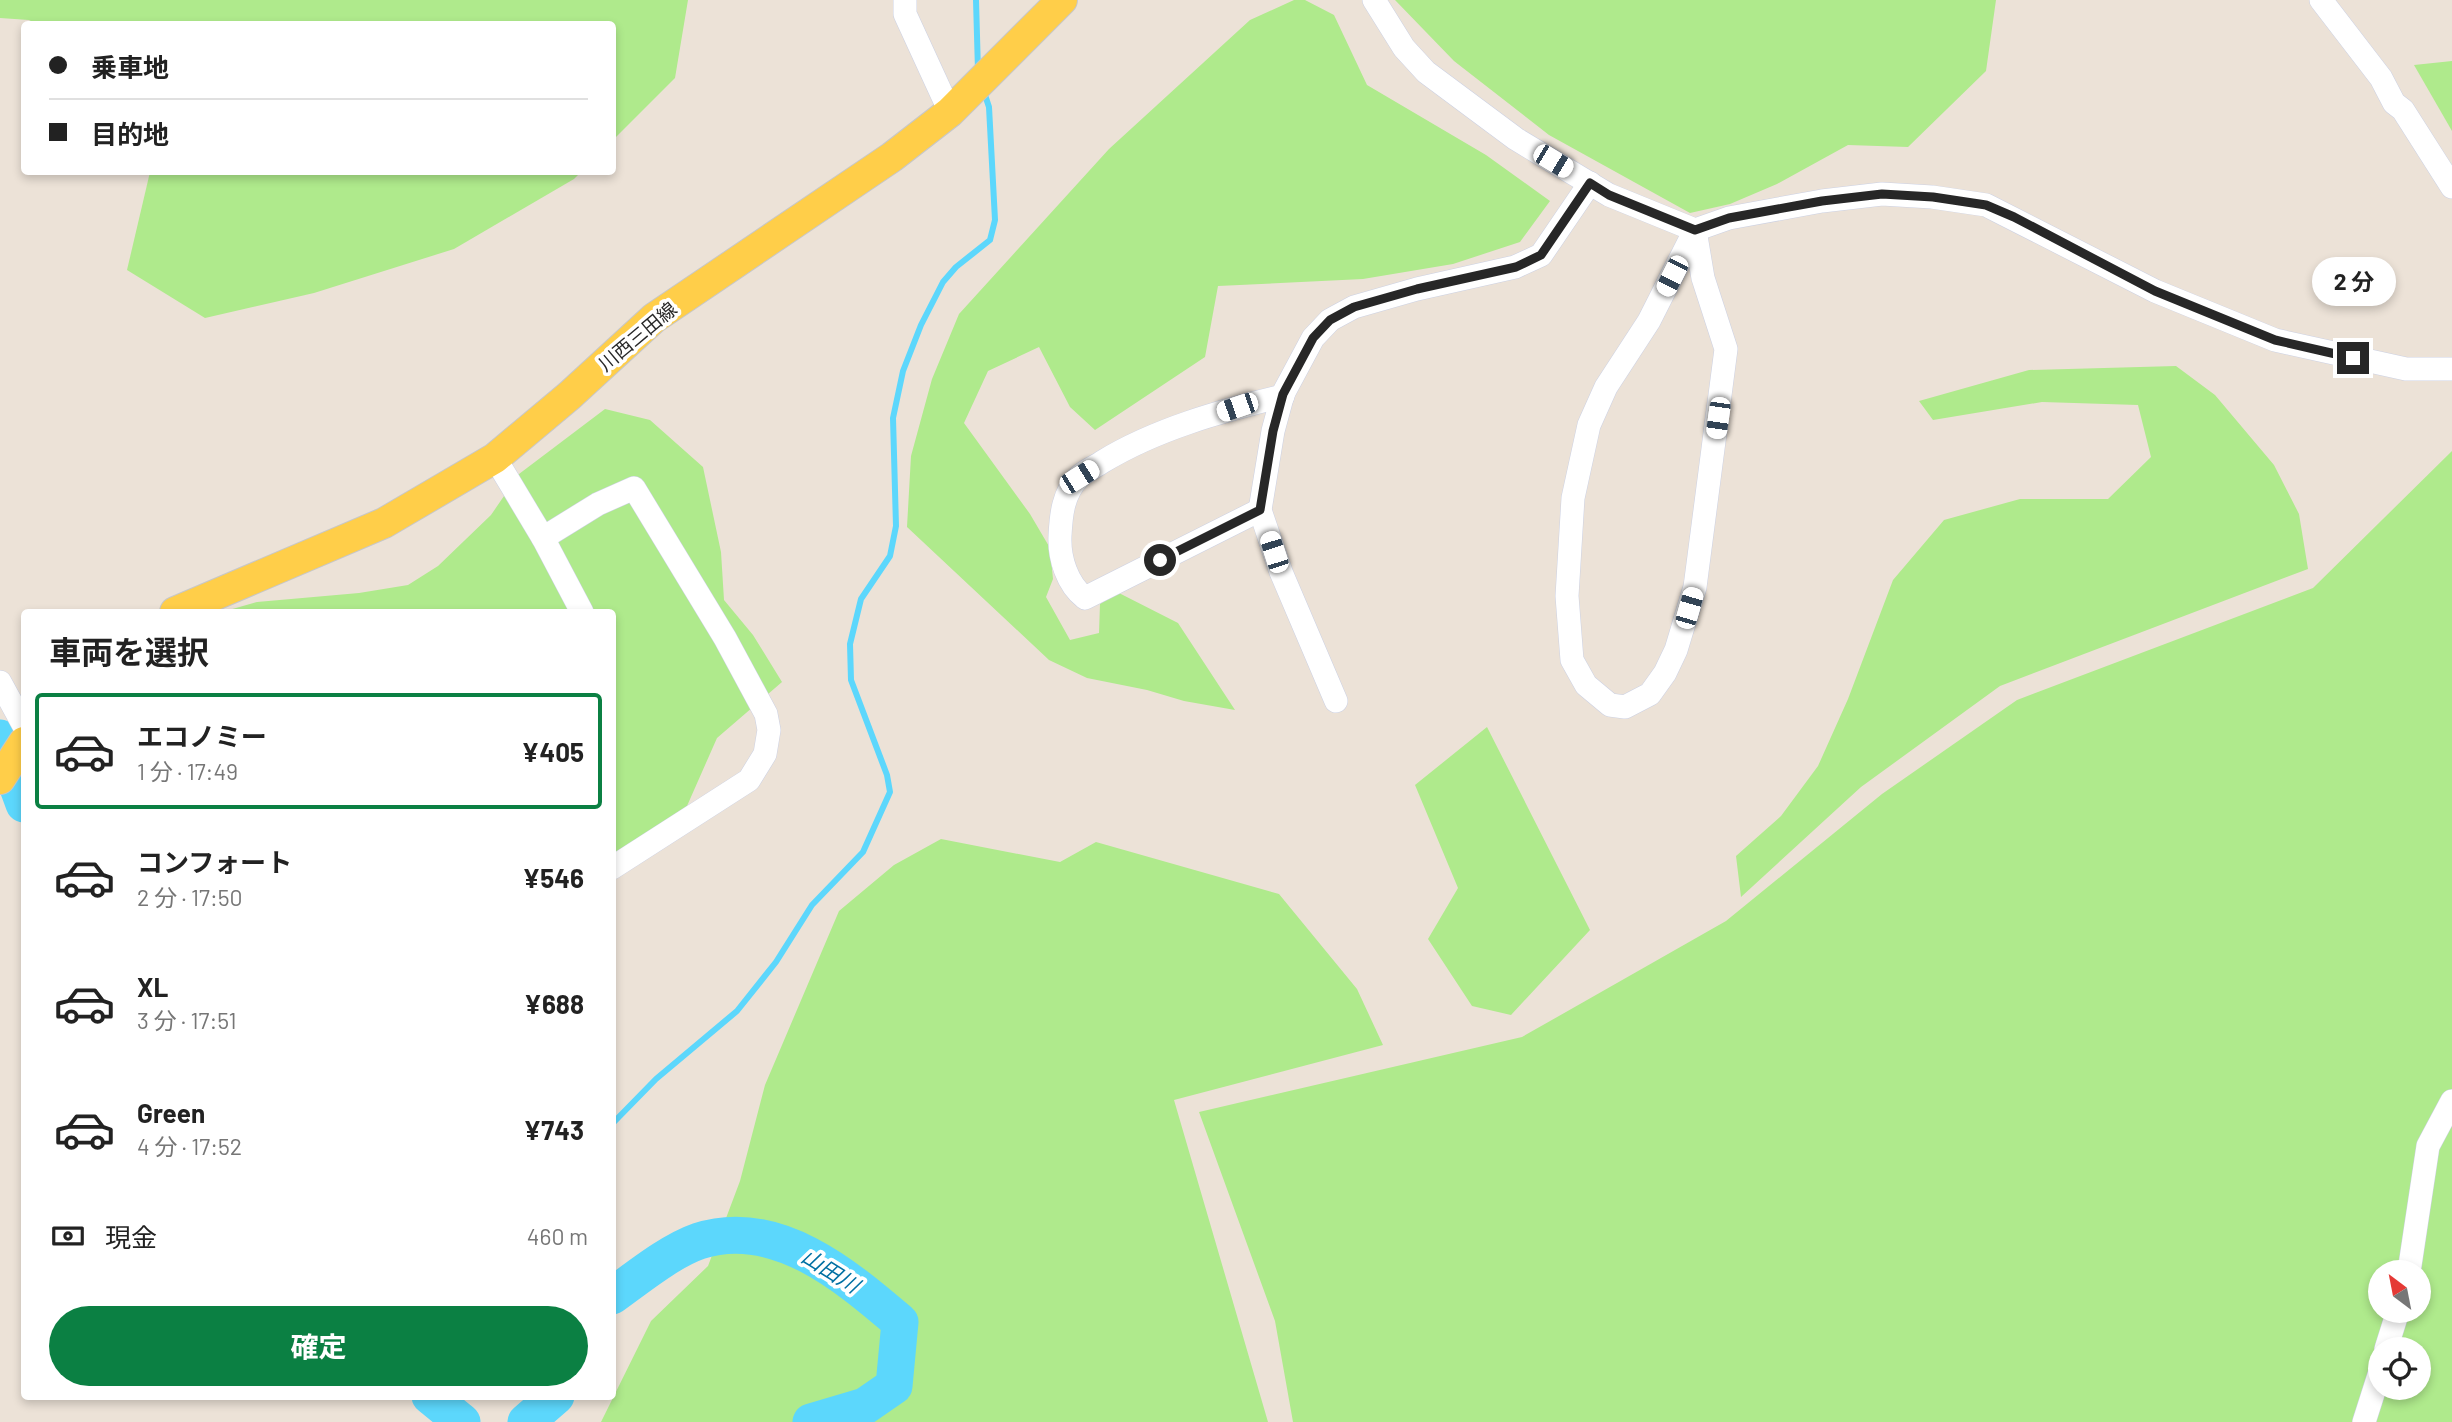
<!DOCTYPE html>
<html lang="ja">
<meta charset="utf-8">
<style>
body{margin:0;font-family:Barlow,"Noto Sans JP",sans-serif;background:#f2f2f2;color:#222;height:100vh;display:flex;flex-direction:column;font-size:26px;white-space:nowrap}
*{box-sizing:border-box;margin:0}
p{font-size:23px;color:#767676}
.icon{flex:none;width:38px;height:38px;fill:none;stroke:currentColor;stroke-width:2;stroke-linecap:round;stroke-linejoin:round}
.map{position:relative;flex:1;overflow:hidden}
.drawer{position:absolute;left:21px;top:609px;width:595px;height:791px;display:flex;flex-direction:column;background:#fff;border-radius:7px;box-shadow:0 4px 10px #0003}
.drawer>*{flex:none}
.banner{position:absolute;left:21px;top:21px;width:595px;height:154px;border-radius:7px;box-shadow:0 4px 10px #0003;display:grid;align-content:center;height:154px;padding:0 28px;background:#fff}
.needle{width:46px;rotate:328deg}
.tools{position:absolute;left:2368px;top:1260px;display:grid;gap:14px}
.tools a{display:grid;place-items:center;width:63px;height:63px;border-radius:50%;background:#fff;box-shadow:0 4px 10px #0003;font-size:35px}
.end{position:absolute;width:32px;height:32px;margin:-16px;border:9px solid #272727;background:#fff;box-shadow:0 0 0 4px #fff}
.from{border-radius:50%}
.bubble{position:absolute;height:49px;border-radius:24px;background:#fff;box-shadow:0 4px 10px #0003;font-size:23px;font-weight:700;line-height:49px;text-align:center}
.car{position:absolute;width:21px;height:42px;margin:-21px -10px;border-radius:9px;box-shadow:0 0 5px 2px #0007;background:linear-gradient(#fff 24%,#345 0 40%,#fff 0 76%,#345 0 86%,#fff 0)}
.banner b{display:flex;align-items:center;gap:24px;height:66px;font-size:26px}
.banner b+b{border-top:2px solid #e0e0e0}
.banner i{width:18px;height:18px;background:#222}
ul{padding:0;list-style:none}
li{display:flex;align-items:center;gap:21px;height:116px;margin:0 14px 10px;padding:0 14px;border:4px solid transparent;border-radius:7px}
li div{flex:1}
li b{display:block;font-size:26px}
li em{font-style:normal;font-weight:700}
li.on{border-color:#0b8043}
li>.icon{width:63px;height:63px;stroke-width:1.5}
h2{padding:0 28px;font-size:32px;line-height:84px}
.pay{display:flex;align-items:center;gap:18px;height:77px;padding:0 28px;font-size:26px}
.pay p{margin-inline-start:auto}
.cta{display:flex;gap:14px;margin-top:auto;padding:14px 28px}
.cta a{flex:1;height:80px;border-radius:42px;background:#0b8043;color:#fff;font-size:28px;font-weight:700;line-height:80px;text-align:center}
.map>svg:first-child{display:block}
.green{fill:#afea8c;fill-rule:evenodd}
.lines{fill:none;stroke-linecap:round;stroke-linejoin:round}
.stream{stroke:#5cd7fc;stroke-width:6}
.river{stroke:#5cd7fc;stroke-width:37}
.minor-casing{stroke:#ccd1e3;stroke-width:24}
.major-casing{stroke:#c7c7c7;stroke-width:32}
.minor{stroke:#fff;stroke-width:23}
.major{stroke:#ffce49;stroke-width:30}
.route{stroke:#272727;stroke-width:9}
.labels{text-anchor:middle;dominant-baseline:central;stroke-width:7;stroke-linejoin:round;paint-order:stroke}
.street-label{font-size:19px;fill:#272727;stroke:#fff}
.water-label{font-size:21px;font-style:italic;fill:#0070a3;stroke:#fff}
</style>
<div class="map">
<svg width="2452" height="1422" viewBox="0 0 2452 1422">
<rect width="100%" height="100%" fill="#ece2d7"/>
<g class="green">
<polygon points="0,0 688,0 675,78 613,140 612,24 36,24 29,20 0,18"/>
<polygon points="1294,0 1305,0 1334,15 1367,85 1486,155 1550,201 1520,242 1453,264 1363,279 1218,286 1205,357 1095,430 1070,407 1039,347 988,371 964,423 1030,514 1050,548 1053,579 1046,597 1070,640 1099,633 1100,604 1117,592 1178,623 1235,710 1184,701 1147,690 1087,678 1049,660 907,527 911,456 932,379 959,314 1109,149 1250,20"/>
<polygon points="1395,0 1996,0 1986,71 1908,147 1848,145 1777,184 1730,204 1690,213 1549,135 1454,61"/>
<polygon points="2452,61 2452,131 2414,65"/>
<polygon points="150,172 581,172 574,179 454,249 314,293 205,318 127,270"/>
<polygon points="2176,366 2215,395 2274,465 2299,514 2308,569 2000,686 1861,787 1741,897 1736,856 1781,816 1818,766 1848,699 1893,580 1944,520 2020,499 2108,499 2151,457 2138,405 2042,402 1933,420 1919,401 2029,370"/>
<polygon points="605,409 650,420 703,467 721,552 724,600 753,635 782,682 717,738 687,806 613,876 612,612 222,612 257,602 359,593 408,585 438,566 491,515 519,474"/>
<path d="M2452,451V1422H1293L1275,1321L1199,1112L1522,1037L1726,921L1882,794L2017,700L2313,588ZM2380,1272H2418V1311H2380ZM2380,1349H2418V1388H2380Z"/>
<polygon points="1487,727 1590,930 1511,1015 1472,1006 1428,939 1458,888 1415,785"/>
<polygon points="941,839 1060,862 1096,842 1279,894 1357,989 1383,1045 1174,1100 1268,1422 601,1422 651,1321 708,1266 740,1181 765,1085 839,911 894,865"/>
</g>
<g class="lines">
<g class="stream">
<polyline points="976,0 978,71"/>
<polyline points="612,1124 656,1079 737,1011 776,962 812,905 863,852 890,792 887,775 851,680 850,644 861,599 890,556 896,526 893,418 903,371 921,325 943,282 956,267 990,240 995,220 989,107 984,92"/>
</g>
<g class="river">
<polyline points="0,738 24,804"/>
<path d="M612,1296C637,1278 670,1251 699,1241C776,1216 846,1276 900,1322L894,1386L865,1406L811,1422"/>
<polyline points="430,1396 462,1422"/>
<polyline points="526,1422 556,1396"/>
</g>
<g class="minor-casing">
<g id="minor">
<polyline points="905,0 905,14 950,112"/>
<polyline points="1374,0 1404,48 1426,72 1516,139 1609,195 1695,230 1729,218 1822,201 1882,194 1932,197 1986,205 2155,291 2275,340 2406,369 2452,369"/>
<polyline points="2321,0 2381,78 2394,103 2403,110 2452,187"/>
<polygon points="1695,230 1703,278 1726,349 1695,587 1676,650 1665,673 1650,694 1625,707 1610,705 1586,685 1572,660 1567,596 1573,498 1589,425 1606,387 1649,321"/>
<polyline points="495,458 543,538 582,612"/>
<path d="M1260,510L1085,598C1067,584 1059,558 1060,536C1061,515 1063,493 1079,477C1085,471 1095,467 1102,462C1156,429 1221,411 1283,396"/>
<polyline points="543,538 598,504 634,488 725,638 766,714 769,730 765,754 749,780 612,868"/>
<polyline points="0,682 24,726"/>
<polyline points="1336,701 1281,572 1260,510 1273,431 1283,394 1313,338 1330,320 1354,307 1417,289 1515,267 1541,255 1590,183"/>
<polyline points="2409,1272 2428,1146 2452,1101"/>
<polyline points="2386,1349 2398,1311"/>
<polyline points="2364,1422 2380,1372"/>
</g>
</g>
<g class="major-casing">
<g id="major">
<polyline points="175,612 384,523 495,458 569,396 654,318 892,157 950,112 1062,0"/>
<polyline points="0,779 24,742"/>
</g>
</g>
<use href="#minor" class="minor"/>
<use href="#major" class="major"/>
</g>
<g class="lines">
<polyline class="route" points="1160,560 1260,510 1273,431 1283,394 1313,338 1330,320 1354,307 1417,289 1516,267 1541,255 1590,183 1609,195 1695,230 1729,218 1822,201 1882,194 1933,197 1986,205 2014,217 2155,291 2275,340 2353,358"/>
</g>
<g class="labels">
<g class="street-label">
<text transform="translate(637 336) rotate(-40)">川西三田線</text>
</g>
<g class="water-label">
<text transform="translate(831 1270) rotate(32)">山田川</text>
</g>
</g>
</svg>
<div class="tools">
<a><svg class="needle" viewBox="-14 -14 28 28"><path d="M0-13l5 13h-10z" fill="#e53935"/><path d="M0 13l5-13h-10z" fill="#767676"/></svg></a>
<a><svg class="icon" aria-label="locate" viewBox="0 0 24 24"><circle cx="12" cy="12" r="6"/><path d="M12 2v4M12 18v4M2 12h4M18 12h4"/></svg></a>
</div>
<i class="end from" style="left:1160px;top:560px"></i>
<i class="end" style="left:2353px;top:358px"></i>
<div class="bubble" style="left:2312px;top:257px;width:84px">2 分</div>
<i class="car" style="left:1553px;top:161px;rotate:121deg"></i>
<i class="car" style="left:1672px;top:276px;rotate:207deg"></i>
<i class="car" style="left:1237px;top:407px;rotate:251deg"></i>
<i class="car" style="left:1718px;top:418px;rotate:188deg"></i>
<i class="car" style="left:1079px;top:477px;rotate:58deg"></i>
<i class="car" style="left:1274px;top:552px;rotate:342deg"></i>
<i class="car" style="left:1689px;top:608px;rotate:16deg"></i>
<div class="banner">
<b><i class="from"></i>乗車地</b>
<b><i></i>目的地</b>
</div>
<section class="drawer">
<h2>車両を選択</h2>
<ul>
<li class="on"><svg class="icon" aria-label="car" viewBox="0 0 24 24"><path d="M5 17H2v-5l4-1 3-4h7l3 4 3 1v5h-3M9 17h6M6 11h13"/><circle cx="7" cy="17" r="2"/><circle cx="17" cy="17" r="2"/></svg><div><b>エコノミー</b><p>1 分 · 17:49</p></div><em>¥405</em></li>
<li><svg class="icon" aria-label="car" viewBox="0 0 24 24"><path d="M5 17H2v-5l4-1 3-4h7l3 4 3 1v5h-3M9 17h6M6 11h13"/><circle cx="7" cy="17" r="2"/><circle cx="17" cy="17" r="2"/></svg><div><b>コンフォート</b><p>2 分 · 17:50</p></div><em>¥546</em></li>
<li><svg class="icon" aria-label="car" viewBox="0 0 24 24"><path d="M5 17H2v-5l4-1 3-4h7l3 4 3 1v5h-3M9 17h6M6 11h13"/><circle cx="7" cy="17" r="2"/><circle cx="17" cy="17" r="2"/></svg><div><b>XL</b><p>3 分 · 17:51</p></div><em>¥688</em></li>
<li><svg class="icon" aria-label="car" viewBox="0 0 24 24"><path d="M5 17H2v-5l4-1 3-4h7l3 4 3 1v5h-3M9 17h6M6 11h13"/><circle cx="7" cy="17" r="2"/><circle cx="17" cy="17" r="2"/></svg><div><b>Green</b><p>4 分 · 17:52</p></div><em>¥743</em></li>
</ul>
<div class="pay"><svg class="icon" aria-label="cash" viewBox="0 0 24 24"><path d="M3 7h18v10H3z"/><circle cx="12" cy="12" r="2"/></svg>現金<p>460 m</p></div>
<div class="cta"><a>確定</a></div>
</section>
</div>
